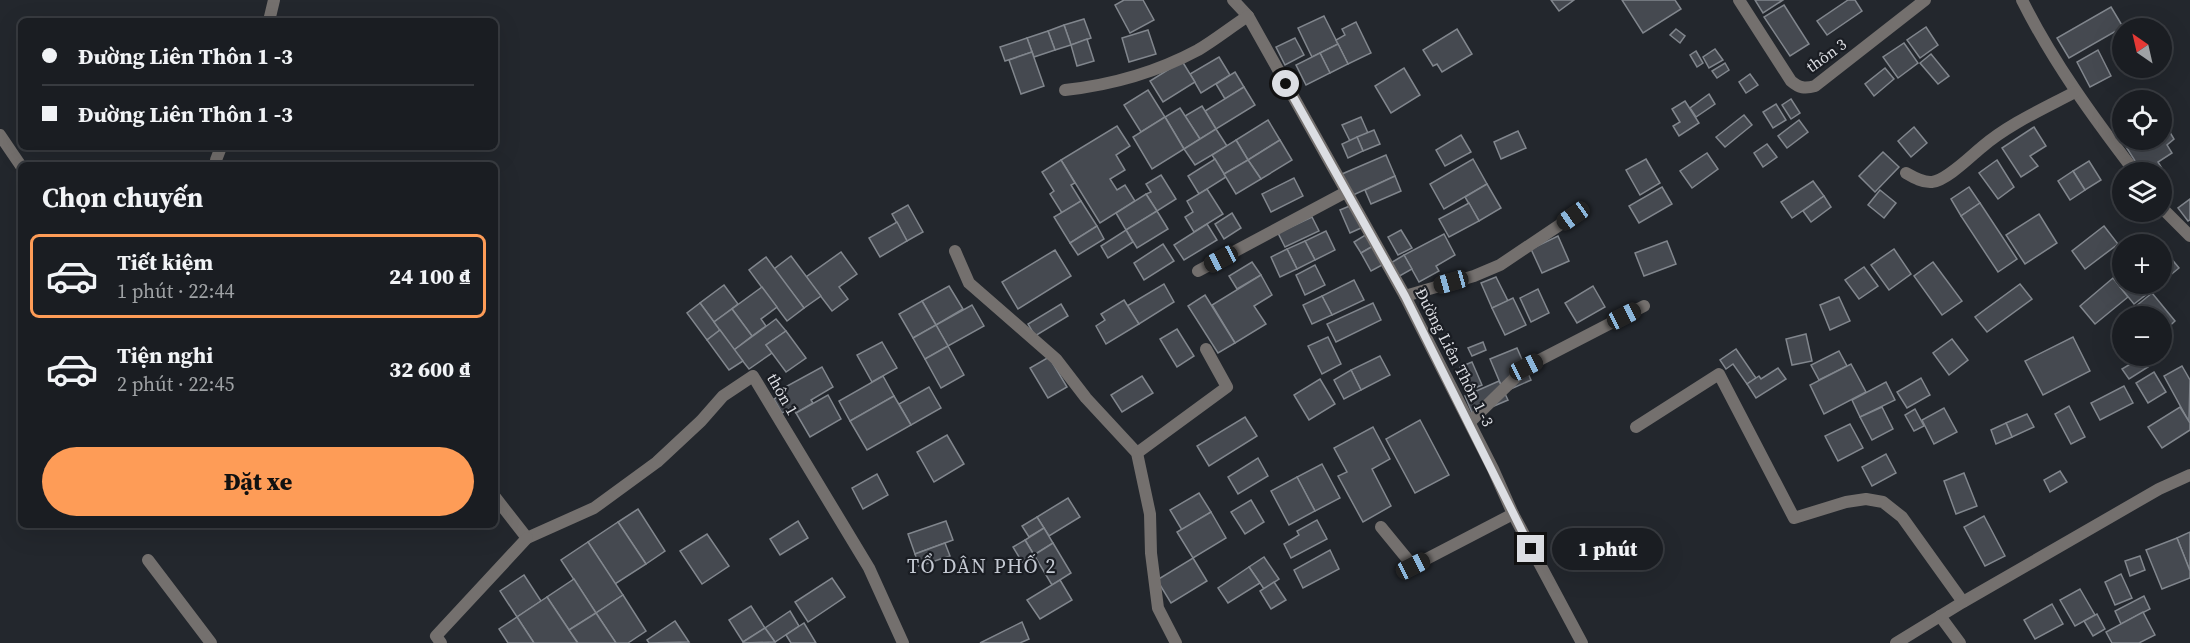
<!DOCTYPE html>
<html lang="vi">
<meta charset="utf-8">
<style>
body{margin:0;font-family:"Source Serif 4",serif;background:#23262a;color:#f1f3f6;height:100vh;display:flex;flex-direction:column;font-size:22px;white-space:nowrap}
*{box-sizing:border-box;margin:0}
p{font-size:20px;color:#9fa2a5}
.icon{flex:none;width:33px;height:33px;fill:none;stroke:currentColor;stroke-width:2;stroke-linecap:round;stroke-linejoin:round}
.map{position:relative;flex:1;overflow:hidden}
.drawer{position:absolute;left:18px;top:162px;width:480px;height:366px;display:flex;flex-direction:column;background:#1a1d22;border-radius:9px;box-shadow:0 6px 24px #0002,0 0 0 2px #383b40}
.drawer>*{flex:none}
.guide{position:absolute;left:18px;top:18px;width:480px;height:132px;border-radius:9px;box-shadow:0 6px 24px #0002,0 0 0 2px #383b40;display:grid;align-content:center;height:132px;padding:0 24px;background:#1a1d22}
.needle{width:39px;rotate:326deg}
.tools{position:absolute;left:2112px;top:18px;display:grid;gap:12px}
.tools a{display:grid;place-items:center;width:60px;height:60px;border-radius:50%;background:#1a1d22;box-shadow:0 6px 24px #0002,0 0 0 2px #383b40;font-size:30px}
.end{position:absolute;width:27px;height:27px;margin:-14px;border:8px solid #dcdee3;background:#111;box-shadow:0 0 0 3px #111}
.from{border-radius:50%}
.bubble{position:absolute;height:42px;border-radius:21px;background:#1a1d22;box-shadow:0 6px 24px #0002,0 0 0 2px #383b40;font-size:20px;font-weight:800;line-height:42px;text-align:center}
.car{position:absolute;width:18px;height:36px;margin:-18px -9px;border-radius:8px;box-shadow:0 0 4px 2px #0007;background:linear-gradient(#222 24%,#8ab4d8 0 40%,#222 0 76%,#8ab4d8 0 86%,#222 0)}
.guide b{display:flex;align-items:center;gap:21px;height:57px;font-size:22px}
.guide b+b{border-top:2px solid #383b40}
.guide i{width:15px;height:15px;background:#f1f3f6}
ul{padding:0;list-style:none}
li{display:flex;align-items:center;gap:18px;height:84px;margin:0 12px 9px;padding:0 12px;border:3px solid transparent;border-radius:9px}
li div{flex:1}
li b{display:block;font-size:22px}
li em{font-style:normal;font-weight:800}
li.active{border-color:#fe9c57}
li>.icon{width:54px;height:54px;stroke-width:1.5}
h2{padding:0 24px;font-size:27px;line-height:72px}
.cta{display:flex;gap:12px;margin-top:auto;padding:12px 24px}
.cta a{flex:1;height:69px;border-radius:36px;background:#fe9c57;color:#111;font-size:24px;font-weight:800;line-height:69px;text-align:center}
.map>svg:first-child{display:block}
.building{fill:#454950;stroke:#81868d;stroke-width:1.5}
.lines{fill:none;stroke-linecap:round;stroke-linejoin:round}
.service{stroke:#74706e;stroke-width:12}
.minor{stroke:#74706e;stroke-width:12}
.route{stroke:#dcdee3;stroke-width:8}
.labels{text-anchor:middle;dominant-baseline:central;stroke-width:4.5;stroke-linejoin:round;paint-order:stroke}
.street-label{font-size:16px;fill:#dcdee3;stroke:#1a1d23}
.quarter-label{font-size:20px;letter-spacing:1.5px;fill:#c4c9d2;stroke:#1a1d23}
</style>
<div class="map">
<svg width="2190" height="643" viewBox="0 0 2190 643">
<rect width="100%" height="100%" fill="#23272d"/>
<g class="building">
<polygon points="1124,0 1143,0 1154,20 1130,33 1115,5"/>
<polygon points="1551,0 1574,0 1559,11"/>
<polygon points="1622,0 1675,0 1681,9 1643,33"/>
<polygon points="1755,0 1783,0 1763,13"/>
<polygon points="1848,0 1855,0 1862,11 1827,35 1817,21"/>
<polygon points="1784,5 1809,44 1790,56 1764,17"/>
<polygon points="2111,7 2123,27 2069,58 2057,38"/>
<polygon points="1324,16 1338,44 1312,57 1298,28"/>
<polygon points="1084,19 1091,38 1071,45 1064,25"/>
<polygon points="1356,22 1371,53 1348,64 1336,40 1345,35 1342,29"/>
<polygon points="1064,25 1071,45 1055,50 1048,31"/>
<polygon points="1926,27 1938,45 1920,58 1907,40"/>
<polygon points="1457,29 1472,54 1442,72 1437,64 1433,66 1423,50"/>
<polygon points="1676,29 1685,36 1680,43 1670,35"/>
<polygon points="1148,30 1156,54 1129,62 1122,38"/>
<polygon points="1048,31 1055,50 1034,57 1027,38"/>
<polygon points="1027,38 1032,52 1005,61 1000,47"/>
<polygon points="1295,38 1304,55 1285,65 1276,47"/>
<polygon points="1087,39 1094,61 1077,66 1071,45"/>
<polygon points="1904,43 1918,63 1898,78 1883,57"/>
<polygon points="1338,44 1348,64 1330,73 1320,53"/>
<polygon points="1715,49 1723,60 1709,68 1703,57"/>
<polygon points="2098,50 2111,76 2090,87 2077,62"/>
<polygon points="1696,51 1703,63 1697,67 1690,55"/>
<polygon points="1032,52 1044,86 1021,94 1009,60"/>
<polygon points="1320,53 1330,73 1306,85 1296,65"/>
<polygon points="1931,54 1949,76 1938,84 1920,63"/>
<polygon points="1219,57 1230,75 1201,93 1190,74"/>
<polygon points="1182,61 1195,82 1163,102 1150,81"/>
<polygon points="1725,63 1729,70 1717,78 1712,71"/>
<polygon points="1404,68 1420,95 1391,113 1375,86"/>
<polygon points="1885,68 1894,79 1874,96 1865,84"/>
<polygon points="1235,72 1244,87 1225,99 1216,84"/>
<polygon points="1750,74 1758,85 1746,93 1739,82"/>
<polygon points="1244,87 1255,105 1216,129 1205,111"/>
<polygon points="1148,90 1165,117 1141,132 1124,105"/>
<polygon points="1709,94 1715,104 1696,117 1690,108"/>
<polygon points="1791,99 1800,113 1791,119 1782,105"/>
<polygon points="1685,101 1699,123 1679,136 1673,126 1680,122 1672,109"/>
<polygon points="1776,104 1786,120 1773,128 1763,112"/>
<polygon points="1202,106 1216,129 1200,139 1185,116"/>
<polygon points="1180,108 1200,139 1184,149 1165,117"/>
<polygon points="1744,115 1752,125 1725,147 1716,137"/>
<polygon points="1165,117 1184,149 1152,169 1133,137"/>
<polygon points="1361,117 1368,133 1350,141 1342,125"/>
<polygon points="2162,119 2174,139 2167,145 2172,153 2158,162 2166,175 2162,178 2162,172 2142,172 2123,142 2127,140 2162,140"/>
<polygon points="1268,120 1280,140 1248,160 1236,140"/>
<polygon points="1799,120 1808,132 1787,148 1778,136"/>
<polygon points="1117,126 1130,146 1116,155 1125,170 1110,179 1117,190 1125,185 1135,201 1100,223 1061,160"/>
<polygon points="1914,127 1927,143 1911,157 1898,141"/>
<polygon points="2034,127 2046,146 2030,156 2038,166 2021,177 2002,148"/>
<polygon points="1216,129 1227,146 1195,165 1184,149"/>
<polygon points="1374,130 1380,144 1363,151 1357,137"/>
<polygon points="1518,131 1526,148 1501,159 1494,142"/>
<polygon points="1461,135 1471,152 1445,166 1436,150"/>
<polygon points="1357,137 1363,151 1348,158 1342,144"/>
<polygon points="1236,140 1248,160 1224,174 1212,155"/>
<polygon points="1280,140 1292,160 1261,179 1248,160"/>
<polygon points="1767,144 1777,157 1763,167 1754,153"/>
<polygon points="1883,152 1899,167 1875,192 1859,176"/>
<polygon points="1707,153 1718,169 1692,188 1680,171"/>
<polygon points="1386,155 1395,176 1351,196 1342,174"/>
<polygon points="1215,159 1226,177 1199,194 1188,176"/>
<polygon points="1473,159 1487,184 1444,209 1430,184"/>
<polygon points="1646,159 1660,183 1640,195 1626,170"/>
<polygon points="1061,160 1075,183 1071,185 1081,201 1062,213 1050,194 1054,191 1042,172"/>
<polygon points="1248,160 1261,179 1236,194 1224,174"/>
<polygon points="1997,160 2014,187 1998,199 1979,173"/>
<polygon points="2089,161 2101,180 2085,190 2073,171"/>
<polygon points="2073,171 2085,190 2070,200 2058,181"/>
<polygon points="1161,175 1176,199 1157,211 1146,194 1151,192 1146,184"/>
<polygon points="1395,176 1401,191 1371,204 1365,190"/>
<polygon points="1294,178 1303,196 1271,212 1262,194"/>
<polygon points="1813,181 1824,196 1792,218 1781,202"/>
<polygon points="1487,184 1501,208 1479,221 1465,197"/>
<polygon points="1662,187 1672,204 1639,223 1629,206"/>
<polygon points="1969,187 1980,203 1961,216 1951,199"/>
<polygon points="1207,189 1223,214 1194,232 1185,217 1193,212 1187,201"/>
<polygon points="1880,190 1896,203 1884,218 1868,205"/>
<polygon points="1146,194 1157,211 1126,230 1116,213"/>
<polygon points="1824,196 1831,207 1811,222 1803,211"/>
<polygon points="2190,199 2190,220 2188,221 2178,208"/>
<polygon points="1081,201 1097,226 1070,243 1054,217"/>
<polygon points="1469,203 1479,221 1449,237 1439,219"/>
<polygon points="1980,203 2017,259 1998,272 1961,216"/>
<polygon points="908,205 923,232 907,241 892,214"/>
<polygon points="1352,205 1361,228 1350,233 1340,210"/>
<polygon points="1157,211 1168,229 1137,248 1126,230"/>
<polygon points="1232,213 1241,228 1224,239 1215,224"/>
<polygon points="2039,214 2057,243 2025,264 2006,235"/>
<polygon points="1312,217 1319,231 1285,247 1278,233"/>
<polygon points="897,222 907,241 880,257 869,238"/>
<polygon points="1207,224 1217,240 1184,260 1174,245"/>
<polygon points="1097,226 1104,239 1078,255 1070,243"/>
<polygon points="2104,226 2118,244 2085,269 2072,251"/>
<polygon points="1126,230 1133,242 1108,258 1101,246"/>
<polygon points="1401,230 1412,248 1398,255 1388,237"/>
<polygon points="1326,231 1335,250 1315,260 1305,241"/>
<polygon points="1367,234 1373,246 1361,253 1354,242"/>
<polygon points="1444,234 1455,255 1436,266 1439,271 1419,282 1404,255"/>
<polygon points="1558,236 1569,261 1542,273 1531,249"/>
<polygon points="1305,241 1315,260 1297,269 1287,249"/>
<polygon points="1667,241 1676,264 1644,276 1635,253"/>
<polygon points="1163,244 1174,261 1144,280 1134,263"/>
<polygon points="1373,246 1384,264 1371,271 1361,253"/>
<polygon points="1287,249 1297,269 1280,277 1271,257"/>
<polygon points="1894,249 1911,274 1889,290 1871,265"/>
<polygon points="1055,250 1071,276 1018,309 1002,282"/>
<polygon points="2165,251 2179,268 2162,282 2162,253"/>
<polygon points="841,252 857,274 839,287 848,299 832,311 806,277"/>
<polygon points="1404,255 1412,269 1396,278 1389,264"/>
<polygon points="791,256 821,296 804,308 774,269"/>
<polygon points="766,257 804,308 787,321 749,270"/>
<polygon points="1252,262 1261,275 1237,289 1229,276"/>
<polygon points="1933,262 1962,301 1942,315 1914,276"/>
<polygon points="1315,265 1325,285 1305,295 1296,275"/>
<polygon points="1864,267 1878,286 1859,299 1845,280"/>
<polygon points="1261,275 1272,295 1254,306 1266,324 1235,343 1212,305"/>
<polygon points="1496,277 1508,301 1492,308 1481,283"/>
<polygon points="2113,278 2128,297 2095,324 2080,306"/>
<polygon points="1354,280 1364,300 1332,315 1322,296"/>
<polygon points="1164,284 1174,302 1139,324 1127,306"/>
<polygon points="2020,284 2032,299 1987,332 1975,317"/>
<polygon points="2124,284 2160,284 2134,304 2120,287"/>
<polygon points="724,285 738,304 714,322 700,303"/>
<polygon points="949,286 963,309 936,325 922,301"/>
<polygon points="1593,286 1605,307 1577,323 1565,303"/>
<polygon points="762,287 777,307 761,319 766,326 752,336 732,309"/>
<polygon points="1538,289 1549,313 1531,322 1520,298"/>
<polygon points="2152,293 2175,321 2162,333 2162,316 2135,316 2130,311"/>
<polygon points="1205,295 1235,343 1218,353 1188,306"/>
<polygon points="1322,296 1332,315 1312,324 1303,305"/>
<polygon points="1839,297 1850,321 1830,330 1820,305"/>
<polygon points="1513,298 1526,325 1505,335 1492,308"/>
<polygon points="1124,300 1139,324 1106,344 1096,326 1105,320 1101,314"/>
<polygon points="922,301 936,325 913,338 899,314"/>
<polygon points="700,303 720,330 707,340 687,313"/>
<polygon points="1373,303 1381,320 1336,342 1327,324"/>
<polygon points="1061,304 1068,316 1035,336 1028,324"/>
<polygon points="972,305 984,326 948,346 936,325"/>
<polygon points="732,309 752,336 734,350 714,322"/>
<polygon points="776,319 786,331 766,345 772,353 749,369 734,350"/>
<polygon points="936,325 948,346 925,359 913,338"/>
<polygon points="1177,329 1194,356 1177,367 1160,339"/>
<polygon points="720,330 743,361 729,370 707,340"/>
<polygon points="786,331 806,358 786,372 766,345"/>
<polygon points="1806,334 1812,361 1792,365 1786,339"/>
<polygon points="1328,337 1341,364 1322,374 1308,346"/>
<polygon points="2073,337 2090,371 2043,395 2025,361"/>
<polygon points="1952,339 1968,360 1949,375 1933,353"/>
<polygon points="882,342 897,368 872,382 857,355"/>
<polygon points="1483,342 1486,350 1472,356 1468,348"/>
<polygon points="948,346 964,375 941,388 925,359"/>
<polygon points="1517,348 1531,380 1504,392 1490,359"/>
<polygon points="1736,349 1756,378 1747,384 1733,364 1726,369 1720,360"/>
<polygon points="1839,351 1847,366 1819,380 1811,365"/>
<polygon points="1380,356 1390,375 1361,390 1351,370"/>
<polygon points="1049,357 1067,387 1048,398 1030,368"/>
<polygon points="2142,357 2148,367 2129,379 2122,369"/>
<polygon points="1472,362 1482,385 1470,390 1460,367"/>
<polygon points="1851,364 1866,392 1824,414 1810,385"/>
<polygon points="2182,366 2190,380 2189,422 2164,376"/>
<polygon points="822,367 833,387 811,400 813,403 796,413 794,410 790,412 789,409 782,413 774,399 781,395 778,391"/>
<polygon points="1778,368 1786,379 1756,398 1747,384 1759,376 1761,379"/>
<polygon points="1351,370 1361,390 1344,399 1334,380"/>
<polygon points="2154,372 2166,392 2148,403 2136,383"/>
<polygon points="883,376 894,396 850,421 839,401"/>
<polygon points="1142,376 1153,393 1122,412 1111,395"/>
<polygon points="1921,378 1930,395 1907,408 1897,392"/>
<polygon points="1320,379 1335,404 1309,420 1294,395"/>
<polygon points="1499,381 1508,400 1473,415 1465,396"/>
<polygon points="1886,382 1895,400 1860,417 1852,400"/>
<polygon points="2124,386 2133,403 2100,420 2091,403"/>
<polygon points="929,387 941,408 911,425 899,404"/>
<polygon points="828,395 841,419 810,437 796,413"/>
<polygon points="894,396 911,425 867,450 850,421"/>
<polygon points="2069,406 2085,437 2071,444 2055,414"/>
<polygon points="1882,407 1893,429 1872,440 1860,417"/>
<polygon points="2180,407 2190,423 2190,430 2162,448 2148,427"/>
<polygon points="1944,408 1957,432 1934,444 1922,420"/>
<polygon points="1915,409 1924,426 1914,431 1905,415"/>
<polygon points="2027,414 2034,427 2012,437 2006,423"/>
<polygon points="1245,417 1257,436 1209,466 1197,446"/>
<polygon points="1420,420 1449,475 1415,493 1386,439"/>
<polygon points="2006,423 2012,437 1996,444 1991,430"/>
<polygon points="1850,424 1863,448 1838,461 1825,436"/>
<polygon points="1373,427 1390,459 1372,469 1391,506 1363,522 1338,476 1347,472 1334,448"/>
<polygon points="947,435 964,464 934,482 917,452"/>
<polygon points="1886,454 1896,473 1872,486 1862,467"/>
<polygon points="1258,458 1268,476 1238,494 1228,477"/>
<polygon points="1322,464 1340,498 1315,511 1297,477"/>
<polygon points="2060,471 2067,482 2050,492 2044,480"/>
<polygon points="1964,473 1977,506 1956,514 1944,481"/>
<polygon points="877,474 888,495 863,509 852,488"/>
<polygon points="1297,477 1315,511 1289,525 1271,491"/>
<polygon points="1199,493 1211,512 1182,530 1170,510"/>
<polygon points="1068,498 1080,517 1049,536 1037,517"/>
<polygon points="1251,500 1264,522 1245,534 1231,512"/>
<polygon points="638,509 665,551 646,564 618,522"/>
<polygon points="1211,512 1226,538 1193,558 1177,532"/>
<polygon points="1984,516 2005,556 1985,566 1964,527"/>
<polygon points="1037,517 1044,528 1029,537 1022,526"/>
<polygon points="1317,520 1327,539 1291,558 1284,544 1299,535 1297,531"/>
<polygon points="798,521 808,538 780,555 770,539"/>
<polygon points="946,521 953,540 915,554 908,534"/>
<polygon points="618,522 646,564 615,584 588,542"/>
<polygon points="1044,528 1053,543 1034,555 1025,540"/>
<polygon points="2190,532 2190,571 2177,538"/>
<polygon points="707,534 729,566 702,584 680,551"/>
<polygon points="2177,538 2190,571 2190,578 2162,589 2146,550"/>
<polygon points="1025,540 1034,555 1022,562 1013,547"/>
<polygon points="588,542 623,595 596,613 561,560"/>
<polygon points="945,543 950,556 919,566 915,554"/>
<polygon points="1053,543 1071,573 1052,585 1034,555"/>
<polygon points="1330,550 1339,569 1303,588 1294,570"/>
<polygon points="2140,556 2145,570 2130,576 2125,561"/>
<polygon points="1264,557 1279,579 1264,589 1249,567"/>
<polygon points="1193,558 1207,581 1171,603 1157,580"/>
<polygon points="1249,567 1260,583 1228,603 1218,588"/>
<polygon points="2121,574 2132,598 2115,605 2105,582"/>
<polygon points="524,575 541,601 517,617 500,591"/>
<polygon points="832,578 845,597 808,622 795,602"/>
<polygon points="574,579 596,613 569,630 547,597"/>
<polygon points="1060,580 1072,600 1040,619 1027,600"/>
<polygon points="1274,582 1286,600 1271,609 1260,591"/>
<polygon points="2080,589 2095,615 2075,626 2060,600"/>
<polygon points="623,595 646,631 628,643 616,643 596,613"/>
<polygon points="2144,596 2150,609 2121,624 2115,611"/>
<polygon points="547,597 577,642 576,643 534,643 517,617"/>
<polygon points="2052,604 2063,624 2035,639 2024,620"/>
<polygon points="751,606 765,628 743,642 729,620"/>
<polygon points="790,611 799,626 775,642 765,628"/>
<polygon points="2143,612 2155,635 2139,643 2112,643 2106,632"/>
<polygon points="596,613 616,643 578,643 569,630"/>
<polygon points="2097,614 2105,629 2093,636 2084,621"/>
<polygon points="517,617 534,643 508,643 499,629"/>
<polygon points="675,621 689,642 649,643 647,640"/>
<polygon points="1022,622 1029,639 1020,643 980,643"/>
<polygon points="804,623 816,643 791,643 786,635"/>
<polygon points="765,628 775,642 744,643 743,642"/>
</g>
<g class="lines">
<g class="service">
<polyline points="1233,0 1248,16 1405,296 1493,469 1513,514 1582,643"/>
<path d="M1739,0L1791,81C1799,88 1805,89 1815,86L1925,0"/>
<path d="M2022,0C2053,62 2093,117 2135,172"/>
<polyline points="269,21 274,0"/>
<path d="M1065,90C1111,85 1157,72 1198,50C1215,40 1231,27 1248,16"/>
<polyline points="0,135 21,166"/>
<polyline points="218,165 216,160 221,147"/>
<path d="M1906,173C1913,177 1923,183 1932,182C1946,181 1971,156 1982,147C2009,124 2043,109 2075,92"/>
<polyline points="2162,208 2190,236"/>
<polyline points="955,251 969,283 1056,359 1086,398 1137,453 1150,514 1151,553 1158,608 1176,643"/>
<polyline points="1198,271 1346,192"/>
<polyline points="1405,296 1474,276 1500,265 1573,216"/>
<polyline points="1470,422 1526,367 1644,306"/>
<polyline points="1636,427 1719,374 1794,518 1846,502 1866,499 1883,502 1902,517 1963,602"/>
<polyline points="1137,453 1227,387 1206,349"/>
<polyline points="495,497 527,538 594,508 657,462 701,421 723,396 753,376 869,568 903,643"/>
<polyline points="1381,527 1413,566 1513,514"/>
<polyline points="148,560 211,643"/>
<polyline points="1940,616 1960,643"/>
<polyline points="441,643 436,636 527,538"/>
</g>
<polyline class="minor" points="1896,643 1963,602 2159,489 2190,475"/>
</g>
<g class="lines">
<polyline class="route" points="1286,84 1405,296 1531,549"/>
</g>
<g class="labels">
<g class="street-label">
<text transform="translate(1826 55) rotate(-36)">thôn 3</text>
<text transform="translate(1455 357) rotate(63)">Đường Liên Thôn 1 -3</text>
<text transform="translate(783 394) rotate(60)">thôn 1</text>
</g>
<g class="quarter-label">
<text x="982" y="566">TỔ DÂN PHỐ 2</text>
</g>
</g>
</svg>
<div class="tools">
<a><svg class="needle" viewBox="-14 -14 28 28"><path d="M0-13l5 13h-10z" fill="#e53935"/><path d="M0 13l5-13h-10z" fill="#9fa2a5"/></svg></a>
<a><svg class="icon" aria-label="locate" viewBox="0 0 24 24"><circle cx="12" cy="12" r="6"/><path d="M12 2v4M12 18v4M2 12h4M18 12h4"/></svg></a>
<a><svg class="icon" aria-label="layers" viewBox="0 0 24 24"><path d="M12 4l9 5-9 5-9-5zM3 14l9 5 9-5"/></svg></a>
<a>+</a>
<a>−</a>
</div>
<i class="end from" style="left:1286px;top:84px"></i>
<i class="end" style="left:1531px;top:549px"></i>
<div class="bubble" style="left:1552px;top:528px;width:111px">1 phút</div>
<i class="car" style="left:1573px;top:216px;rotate:235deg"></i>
<i class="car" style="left:1221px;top:259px;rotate:242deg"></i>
<i class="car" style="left:1451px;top:282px;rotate:254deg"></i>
<i class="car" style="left:1624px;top:316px;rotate:63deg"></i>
<i class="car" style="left:1526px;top:367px;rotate:63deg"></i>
<i class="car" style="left:1413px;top:566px;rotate:63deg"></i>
<div class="guide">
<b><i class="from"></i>Đường Liên Thôn 1 -3</b>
<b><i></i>Đường Liên Thôn 1 -3</b>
</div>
<section class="drawer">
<h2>Chọn chuyến</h2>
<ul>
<li class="active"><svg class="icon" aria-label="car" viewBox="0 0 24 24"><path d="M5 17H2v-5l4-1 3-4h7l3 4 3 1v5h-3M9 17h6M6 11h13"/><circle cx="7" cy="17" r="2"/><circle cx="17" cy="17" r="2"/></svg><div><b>Tiết kiệm</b><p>1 phút · 22:44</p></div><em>24 100 ₫</em></li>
<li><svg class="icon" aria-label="car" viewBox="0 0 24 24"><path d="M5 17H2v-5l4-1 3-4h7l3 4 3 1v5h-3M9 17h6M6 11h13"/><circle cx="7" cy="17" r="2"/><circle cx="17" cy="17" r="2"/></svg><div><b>Tiện nghi</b><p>2 phút · 22:45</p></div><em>32 600 ₫</em></li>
</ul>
<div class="cta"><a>Đặt xe</a></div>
</section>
</div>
